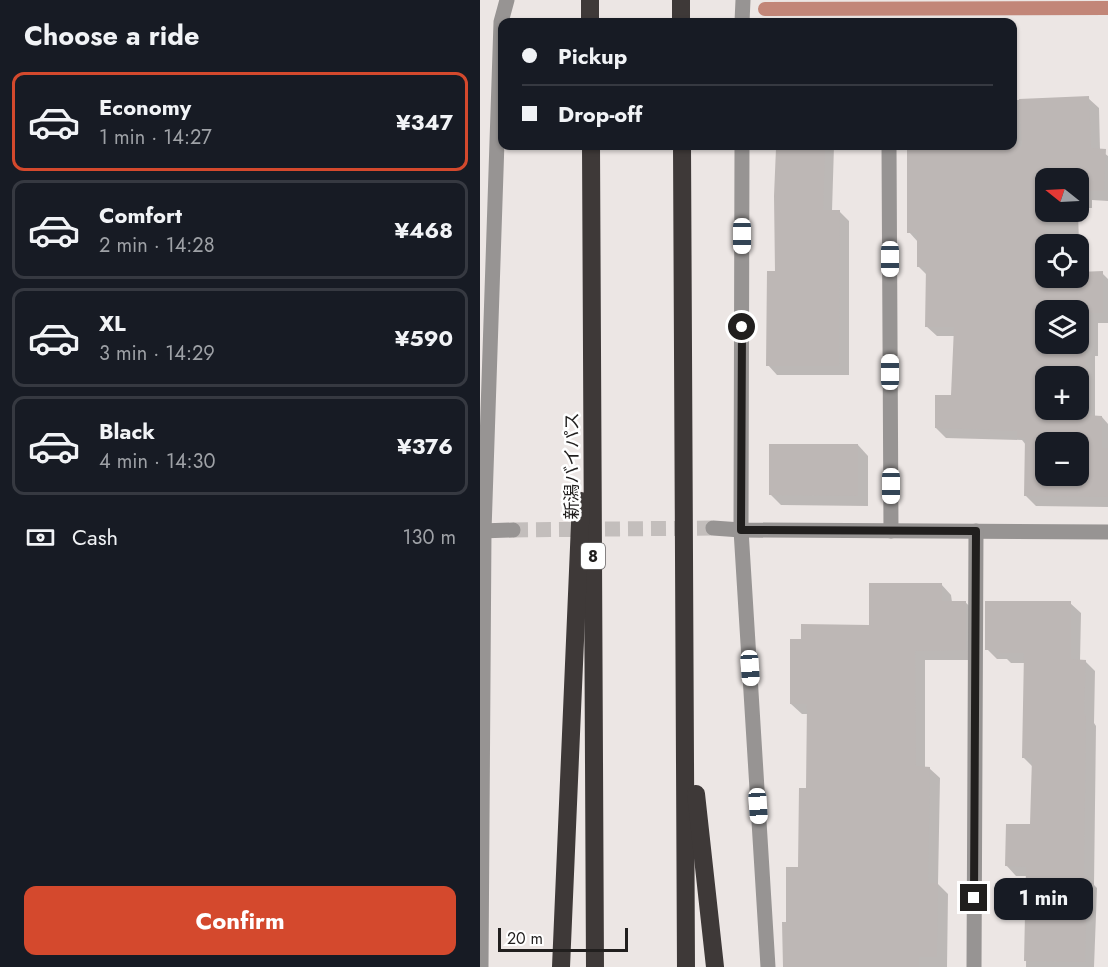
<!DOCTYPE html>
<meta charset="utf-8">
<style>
body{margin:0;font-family:Jost,"Noto Sans JP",sans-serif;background:#20242c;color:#f1f3f6;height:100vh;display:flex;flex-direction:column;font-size:22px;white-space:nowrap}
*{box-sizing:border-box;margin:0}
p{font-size:20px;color:#9ea1a6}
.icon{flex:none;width:33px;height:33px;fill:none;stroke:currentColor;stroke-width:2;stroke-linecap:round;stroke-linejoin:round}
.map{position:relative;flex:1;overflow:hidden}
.sheet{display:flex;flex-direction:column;background:#171b24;width:480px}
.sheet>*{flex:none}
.hud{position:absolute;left:18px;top:18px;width:519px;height:132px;border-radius:12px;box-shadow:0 2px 4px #0004;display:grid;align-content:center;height:132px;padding:0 24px;background:#171b24}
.needle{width:39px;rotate:288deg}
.buttons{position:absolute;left:555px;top:168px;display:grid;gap:12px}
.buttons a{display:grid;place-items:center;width:54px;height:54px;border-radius:12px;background:#171b24;box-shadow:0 2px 4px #0004;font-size:30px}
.scale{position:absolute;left:18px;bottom:15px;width:130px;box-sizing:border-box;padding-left:6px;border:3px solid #211f1e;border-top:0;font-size:16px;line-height:21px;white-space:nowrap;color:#211f1e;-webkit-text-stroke:4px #fff;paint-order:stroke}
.end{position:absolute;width:27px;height:27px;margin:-14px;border:8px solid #211f1e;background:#fff;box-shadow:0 0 0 3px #fff}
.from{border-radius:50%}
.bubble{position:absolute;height:42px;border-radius:12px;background:#171b24;box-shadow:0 2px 4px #0004;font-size:20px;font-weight:700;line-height:42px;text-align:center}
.car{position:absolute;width:18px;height:36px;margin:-18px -9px;border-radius:8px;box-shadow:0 0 4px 2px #0007;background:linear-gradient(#fff 24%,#345 0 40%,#fff 0 76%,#345 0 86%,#fff 0)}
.hud b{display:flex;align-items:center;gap:21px;height:57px;font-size:22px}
.hud b+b{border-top:2px solid #363941}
.hud i{width:15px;height:15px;background:#f1f3f6}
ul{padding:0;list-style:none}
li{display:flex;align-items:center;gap:18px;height:99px;margin:0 12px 9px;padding:0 12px;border:3px solid #363941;border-radius:12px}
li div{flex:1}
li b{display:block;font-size:22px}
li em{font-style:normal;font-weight:700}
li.current{border-color:#d4492d}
li>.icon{width:54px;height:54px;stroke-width:1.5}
h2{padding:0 24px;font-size:27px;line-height:72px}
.pay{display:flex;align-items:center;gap:15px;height:66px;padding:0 24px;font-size:22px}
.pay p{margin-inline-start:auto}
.action{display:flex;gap:12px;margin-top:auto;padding:12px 24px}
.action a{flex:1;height:69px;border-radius:12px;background:#d4492d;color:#fff;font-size:24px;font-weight:700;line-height:69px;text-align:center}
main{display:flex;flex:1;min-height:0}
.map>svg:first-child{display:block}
.shadow{fill:#0003;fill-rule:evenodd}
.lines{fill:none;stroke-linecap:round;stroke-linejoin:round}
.stream{stroke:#c28678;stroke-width:14}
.building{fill:#bdb7b5;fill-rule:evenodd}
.minor-tunnel{stroke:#c3bebc;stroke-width:15;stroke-dasharray:15 8;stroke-linecap:butt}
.minor{stroke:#979493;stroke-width:15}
.highway{stroke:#3e3938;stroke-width:18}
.route{stroke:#211f1e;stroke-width:8}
.labels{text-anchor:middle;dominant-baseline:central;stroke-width:5;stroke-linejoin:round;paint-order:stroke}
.shield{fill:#fff;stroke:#646262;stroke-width:1.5}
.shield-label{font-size:16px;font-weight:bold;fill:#211f1e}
.street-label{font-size:18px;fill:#211f1e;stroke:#fff}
</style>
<main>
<section class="sheet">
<h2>Choose a ride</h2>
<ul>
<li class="current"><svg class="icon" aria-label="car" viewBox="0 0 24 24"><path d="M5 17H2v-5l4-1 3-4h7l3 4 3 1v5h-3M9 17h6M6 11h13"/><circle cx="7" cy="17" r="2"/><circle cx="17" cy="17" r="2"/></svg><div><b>Economy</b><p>1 min · 14:27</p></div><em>¥347</em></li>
<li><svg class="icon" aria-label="car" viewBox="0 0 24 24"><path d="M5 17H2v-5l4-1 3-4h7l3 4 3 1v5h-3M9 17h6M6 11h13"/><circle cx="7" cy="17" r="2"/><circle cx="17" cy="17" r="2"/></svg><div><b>Comfort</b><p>2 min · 14:28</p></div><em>¥468</em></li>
<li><svg class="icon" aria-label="car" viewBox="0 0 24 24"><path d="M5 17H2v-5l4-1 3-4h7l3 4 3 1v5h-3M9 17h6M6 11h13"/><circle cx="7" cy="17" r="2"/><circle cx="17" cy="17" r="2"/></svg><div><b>XL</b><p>3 min · 14:29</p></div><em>¥590</em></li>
<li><svg class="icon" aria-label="car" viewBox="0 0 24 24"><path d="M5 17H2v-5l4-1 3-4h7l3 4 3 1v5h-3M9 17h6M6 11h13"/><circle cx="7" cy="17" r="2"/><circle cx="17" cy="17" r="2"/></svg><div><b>Black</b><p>4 min · 14:30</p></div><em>¥376</em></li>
</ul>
<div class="pay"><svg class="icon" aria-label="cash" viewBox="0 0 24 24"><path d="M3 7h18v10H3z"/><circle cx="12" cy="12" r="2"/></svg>Cash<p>130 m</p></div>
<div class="action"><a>Confirm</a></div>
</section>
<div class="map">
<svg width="628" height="967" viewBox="0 0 628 967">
<rect width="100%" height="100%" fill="#ece6e4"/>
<g class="shadow">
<path d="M608,98L619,108L620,150L628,156V201L612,200V208H598V178H566V212H598L600,273H622L628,279V323H618V356H615V417H622L628,424V507L556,506L546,496V445L542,440L466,438L456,428L472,397L475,336H457L446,326L447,275L438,266V242L429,232V146H532V100ZM566,244H598V278H566ZM566,310H598V344H566ZM566,376H598V410H566ZM566,442H598V476H566Z"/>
<polygon points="297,146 354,146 352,211 359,211 369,221 369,375 297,375 288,365 296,273 296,196"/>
<polygon points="378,445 388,456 388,506 301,505 291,495"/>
<polygon points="461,584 471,595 472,602 485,602 496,612 495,660 445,660 445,768 449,768 460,778 458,884 468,894 467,967 304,967 308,924 320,868 328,790 328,714 322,714 311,704 390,626"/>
<polygon points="590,603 601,613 600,661 605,661 615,671 614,723 616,726 614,885 617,888 614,967 540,967 546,967 547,876 536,876 526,865 551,826 553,767 543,757 545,663 531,663 527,659 517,659 507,649"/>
</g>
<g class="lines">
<polyline class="stream" points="285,9 628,8"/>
</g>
<g class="building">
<path d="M609,96L611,148L626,149L624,191H602L603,199L598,198V178H566V278H598V272L623,271V313H608V346H605L606,415L622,416V448H628V497L544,496L545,438H537V431L455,428V395H471L474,327H445L446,267H437V233H427V146H542L539,99ZM566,310H598V344H566ZM566,376H598V410H566ZM566,442H598V476H566Z"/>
<polygon points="296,148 345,150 343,210 360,210 359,366 286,366 287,271 295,271 294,196"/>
<polygon points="289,444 378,444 378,496 289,495"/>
<polygon points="389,583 462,583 462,601 486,601 486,650 435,651 436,766 450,767 448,883 458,883 457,957 439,957 439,967 303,967 302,922 306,922 306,867 318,867 319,788 326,788 327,704 310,704 310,639 321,639 321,624 389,625"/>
<polygon points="505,601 591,601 591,659 606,660 604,714 606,714 604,876 607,876 605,962 544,961 546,867 525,866 526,824 550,824 552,758 542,758 544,653 519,653 519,650 505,650"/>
</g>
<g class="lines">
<polyline class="minor-tunnel" points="33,530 233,528"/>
<g class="minor">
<polyline points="262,22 263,0"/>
<polyline points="262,146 261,530 288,967"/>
<polyline points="409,146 411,531"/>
<polyline points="233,528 261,530 628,532"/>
<polyline points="0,531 33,530"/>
<polyline points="1,967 4,531 21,22 27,0"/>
<polyline points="494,967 496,531"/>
</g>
<g class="highway">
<polyline points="110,0 110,22"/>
<polyline points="201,0 201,22"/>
<polyline points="111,146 115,967"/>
<polyline points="202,146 206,967"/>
<polyline points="216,794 235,967"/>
<polyline points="81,967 101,501"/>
</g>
</g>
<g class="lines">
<polyline class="route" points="262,327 261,530 496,531 494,898"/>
</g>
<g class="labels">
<rect class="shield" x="101" y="543" width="24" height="26" rx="4.5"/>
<g class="shield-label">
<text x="113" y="556">8</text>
</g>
<g class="street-label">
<text transform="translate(92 466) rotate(-90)">新潟バイパス</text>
</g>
</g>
</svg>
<div class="buttons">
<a><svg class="needle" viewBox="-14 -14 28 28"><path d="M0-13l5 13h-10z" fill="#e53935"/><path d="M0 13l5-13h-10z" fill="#9ea1a6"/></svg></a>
<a><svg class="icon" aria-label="locate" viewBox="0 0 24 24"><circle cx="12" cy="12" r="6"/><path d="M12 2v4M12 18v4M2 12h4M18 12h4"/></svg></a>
<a><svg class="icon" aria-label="layers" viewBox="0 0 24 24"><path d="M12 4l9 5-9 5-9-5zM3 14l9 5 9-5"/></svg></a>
<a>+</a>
<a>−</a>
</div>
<div class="scale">20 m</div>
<i class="end from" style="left:262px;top:327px"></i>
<i class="end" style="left:494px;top:898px"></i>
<div class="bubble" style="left:514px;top:878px;width:99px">1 min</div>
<i class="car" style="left:262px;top:236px;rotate:180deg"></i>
<i class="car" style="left:410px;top:259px;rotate:180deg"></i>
<i class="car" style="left:410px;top:372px;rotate:0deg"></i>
<i class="car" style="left:411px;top:486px;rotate:180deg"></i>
<i class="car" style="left:270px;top:668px;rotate:176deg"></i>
<i class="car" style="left:278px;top:806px;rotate:176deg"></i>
<div class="hud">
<b><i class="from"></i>Pickup</b>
<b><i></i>Drop-off</b>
</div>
</div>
</main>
